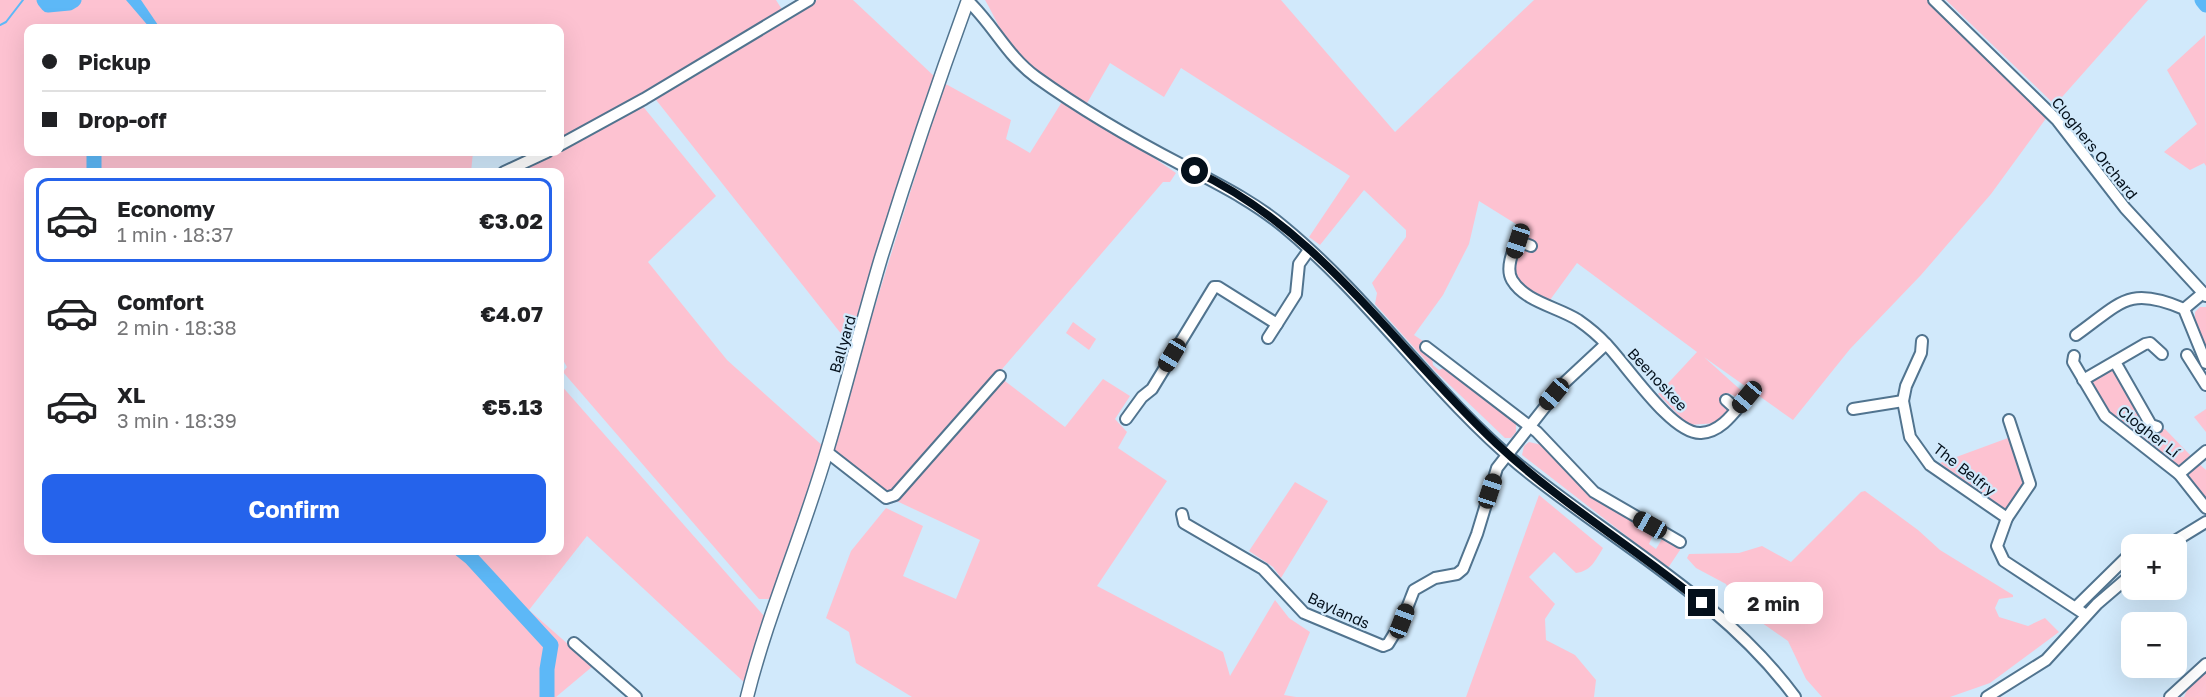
<!DOCTYPE html>
<meta charset="utf-8">
<style>
body{margin:0;font-family:"Golos Text",sans-serif;background:#f2f2f2;color:#202124;height:100vh;display:flex;flex-direction:column;font-size:22px;white-space:nowrap}
*{box-sizing:border-box;margin:0}
p{font-size:20px;color:#757577}
.icon{flex:none;width:33px;height:33px;fill:none;stroke:currentColor;stroke-width:2;stroke-linecap:round;stroke-linejoin:round}
.map{position:relative;flex:1;overflow:hidden}
.drawer{position:absolute;left:24px;top:168px;width:540px;height:387px;display:flex;flex-direction:column;background:#fff;border-radius:12px;box-shadow:0 6px 24px #0002}
.drawer>*{flex:none}
.banner{position:absolute;left:24px;top:24px;width:540px;height:132px;border-radius:12px;box-shadow:0 6px 24px #0002;display:grid;align-content:center;height:132px;padding:0 18px;background:#fff}
.tools{position:absolute;left:2121px;top:534px;display:grid;gap:12px}
.tools a{display:grid;place-items:center;width:66px;height:66px;border-radius:12px;background:#fff;box-shadow:0 6px 24px #0002;font-size:30px}
.end{position:absolute;width:27px;height:27px;margin:-14px;border:8px solid #04101b;background:#fff;box-shadow:0 0 0 3px #fff}
.from{border-radius:50%}
.bubble{position:absolute;height:42px;border-radius:12px;background:#fff;box-shadow:0 6px 24px #0002;font-size:20px;font-weight:700;line-height:42px;text-align:center}
.car{position:absolute;width:18px;height:36px;margin:-18px -9px;border-radius:8px;box-shadow:0 0 4px 2px #0007;background:linear-gradient(#222 24%,#8ab4d8 0 40%,#222 0 76%,#8ab4d8 0 86%,#222 0)}
.banner b{display:flex;align-items:center;gap:21px;height:57px;font-size:22px}
.banner b+b{border-top:2px solid #e0e0e0}
.banner i{width:15px;height:15px;background:#202124}
ul{padding:10px 0 0;list-style:none}
li{display:flex;align-items:center;gap:18px;height:84px;margin:0 12px 9px;padding:0 6px;border:3px solid transparent;border-radius:12px}
li div{flex:1}
li b{display:block;font-size:22px}
li em{font-style:normal;font-weight:700}
li.current{border-color:#2563eb}
li>.icon{width:54px;height:54px;stroke-width:1.5}
.primary-button{display:flex;gap:12px;margin-top:auto;padding:12px 18px}
.primary-button a{flex:1;height:69px;border-radius:12px;background:#2563eb;color:#fff;font-size:24px;font-weight:700;line-height:69px;text-align:center}
.map>svg:first-child{display:block}
.green{fill:#fdc2d1}
.water{fill:#5db8f7}
.lines{fill:none;stroke-linecap:round;stroke-linejoin:round}
.stream{stroke:#5db8f7;stroke-width:2}
.river{stroke:#5db8f7;stroke-width:15}
.minor-casing{stroke:#51748f;stroke-width:14}
.tertiary-casing{stroke:#51748f;stroke-width:15}
.minor{stroke:#fff;stroke-width:10}
.tertiary{stroke:#fff;stroke-width:12}
.route{stroke:#04101b;stroke-width:8}
.labels{text-anchor:middle;dominant-baseline:central;stroke-width:4.5;stroke-linejoin:round;paint-order:stroke}
.street-label{font-size:15px;fill:#04101b;stroke:#d1e9fb}
</style>
<div class="map">
<svg width="2206" height="697" viewBox="0 0 2206 697">
<rect width="100%" height="100%" fill="#d1e9fb"/>
<g class="green">
<polygon points="0,0 776,0 783,11 560,140 560,28 28,28 28,152 473,152 471,172 28,172 28,550 560,550 560,384 764,616 747,685 587,536 529,610 593,666 556,697 0,697"/>
<polygon points="817,0 853,0 935,77 850,345 653,96 784,23"/>
<path d="M985,0H1281L1395,132L1534,0H1928L2047,117L1991,194L1921,275L1850,349L1793,420L1704,357L1744,393L1739,398L1728,393L1722,400L1733,409L1718,423L1688,425L1658,394L1697,352L1577,263L1550,300C1533,291 1508,282 1517,259C1519,253 1520,250 1524,246L1534,250L1537,244L1527,239L1529,232L1479,201L1469,244L1443,295L1414,335L1423,341L1419,346L1432,356L1433,365L1439,370L1446,367L1516,421V432L1511,438H1505L1436,372L1375,304L1377,293L1372,283L1406,237V230L1364,190L1320,245L1309,237L1350,176L1181,68L1164,97L1110,63L1086,105C1068,93 1029,71 1017,56C1003,38 996,19 985,0Z"/>
<polygon points="1946,0 2148,0 2055,105"/>
<polygon points="2205,35 2206,166 2204,163 2190,170 2164,152 2197,124 2167,70"/>
<polygon points="944,83 1011,120 1006,139 1030,153 1065,97 1176,173 1170,182 1163,182 997,375 1065,427 1103,379 1130,396 1115,419 1127,432 1118,448 1167,481 1097,586 1223,652 1230,676 1275,600 1289,618 1310,632 1284,695 1296,697 912,697 856,663 849,632 826,618 851,551 886,508 923,526 903,576 956,599 980,540 888,497 829,455"/>
<polygon points="641,104 716,196 648,262 727,360 824,447 774,599 759,599 563,372 567,367 560,355 560,172 522,172"/>
<polygon points="2200,307 2206,307 2206,351 2195,318 2195,312"/>
<polygon points="1073,322 1096,339 1089,350 1066,333"/>
<polygon points="2110,369 2115,372 2152,432 2165,429 2192,457 2181,465 2177,465 2110,415 2092,385 2094,378"/>
<polygon points="2206,409 2206,432 2194,417"/>
<polygon points="2008,438 2014,447 2018,466 2028,481 2007,511 1940,463"/>
<polygon points="1529,442 1546,446 1599,501 1614,511 1652,530 1653,535 1649,544 1656,549 1662,539 1682,547 1668,568 1522,455 1524,446"/>
<polygon points="2198,463 2206,470 2206,499 2189,476 2190,470"/>
<polygon points="1295,482 1328,501 1281,578 1273,567 1249,551"/>
<polygon points="1865,491 1918,530 1940,550 2013,595 2013,597 1999,599 1995,608 1999,617 2028,626 2045,618 2059,632 1990,683 1950,697 1822,697 1806,679 1788,641 1755,618 1730,593 1726,584 1696,568 1687,558 1689,554 1739,553 1762,546 1791,562 1861,492"/>
<path d="M1539,495L1603,548C1595,561 1591,571 1576,573L1554,552L1529,577L1555,604L1545,619L1546,640L1575,655L1596,680L1594,697H1466Z"/>
<polygon points="2206,669 2206,697 2184,697 2190,684"/>
</g>
<g class="water">
<polygon points="55,0 80,0 65,8 54,8"/>
<polygon points="126,0 141,0 160,28 150,28"/>
</g>
<g class="lines">
<polyline class="stream" points="0,25 6,22 23,0"/>
<g class="river">
<polyline points="44,0 48,5 69,3 74,0"/>
<polyline points="2202,0 2206,5"/>
<polyline points="94,152 94,172"/>
<polyline points="461,550 471,558 551,645 547,669 547,697"/>
</g>
<g class="minor-casing">
<g id="minor">
<path d="M967,0C993,24 1007,56 1036,77C1082,110 1132,139 1182,165C1218,184 1253,201 1284,227C1371,299 1433,393 1519,465C1612,541 1723,599 1795,697"/>
<polyline points="1934,0 2057,120 2125,208 2206,296"/>
<polyline points="560,145 644,99 809,0"/>
<polyline points="504,172 547,152"/>
<path d="M1521,232C1516,245 1504,266 1512,280C1525,302 1558,307 1578,320C1588,327 1598,335 1606,344C1626,364 1672,435 1701,433C1722,432 1735,411 1747,397"/>
<polyline points="1518,241 1531,246"/>
<polyline points="2184,309 2203,293"/>
<path d="M2076,335C2121,303 2128,285 2184,309L2206,363"/>
<polyline points="1268,338 1277,324"/>
<polyline points="1922,341 1921,353 1906,386 1903,401 1910,437 1930,465 2007,518 1997,546 2004,561 2086,615"/>
<polyline points="1426,347 1537,432 1594,492 1680,542"/>
<polyline points="2187,355 2206,385"/>
<polyline points="2074,356 2073,362 2105,416 2179,474 2206,508"/>
<polyline points="2115,362 2151,425 2157,427"/>
<polyline points="2083,380 2145,344 2150,343 2162,354"/>
<polyline points="1726,400 1736,409"/>
<polyline points="1853,409 1903,401"/>
<polyline points="1126,419 1142,397 1152,389 1214,287 1218,287 1277,324 1296,294 1299,264 1309,250"/>
<polyline points="827,452 886,498 895,495 1000,376"/>
<polyline points="2179,474 2206,451"/>
<polyline points="1182,514 1184,523 1263,569 1304,613 1383,646 1388,644 1402,621 1414,590 1435,578 1457,574 1463,569 1477,534 1497,468 1563,384 1606,344"/>
<polyline points="2007,518 2030,484 2009,420"/>
<polyline points="2170,544 2206,522"/>
<polyline points="2076,607 2132,552"/>
<polyline points="574,643 636,697"/>
<polyline points="1987,697 2046,660 2097,604 2132,574"/>
<polyline points="2170,697 2206,664"/>
</g>
</g>
<g class="tertiary-casing">
<path id="tertiary" d="M747,697C768,613 803,534 827,451C846,387 862,322 881,258C908,171 937,85 968,0"/>
</g>
<use href="#minor" class="minor"/>
<use href="#tertiary" class="tertiary"/>
</g>
<g class="lines">
<path class="route" d="M1195,171C1321,230 1398,352 1497,444C1560,503 1635,548 1702,603"/>
</g>
<g class="labels">
<g class="street-label">
<text transform="translate(2095 148) rotate(51)">Cloghers Orchard</text>
<text transform="translate(842 344) rotate(-74)">Ballyard</text>
<text transform="translate(1658 379) rotate(47)">Beenoskee</text>
<text transform="translate(2149 431) rotate(38)">Clogher Lí</text>
<text transform="translate(1965 469) rotate(38)">The Belfry</text>
<text transform="translate(1339 610) rotate(25)">Baylands</text>
</g>
</g>
</svg>
<div class="tools">
<a>+</a>
<a>−</a>
</div>
<i class="end from" style="left:1195px;top:171px"></i>
<i class="end" style="left:1702px;top:603px"></i>
<div class="bubble" style="left:1724px;top:582px;width:99px">2 min</div>
<i class="car" style="left:1518px;top:241px;rotate:198deg"></i>
<i class="car" style="left:1172px;top:355px;rotate:211deg"></i>
<i class="car" style="left:1554px;top:394px;rotate:220deg"></i>
<i class="car" style="left:1747px;top:397px;rotate:220deg"></i>
<i class="car" style="left:1490px;top:491px;rotate:18deg"></i>
<i class="car" style="left:1650px;top:525px;rotate:299deg"></i>
<i class="car" style="left:1402px;top:621px;rotate:21deg"></i>
<div class="banner">
<b><i class="from"></i>Pickup</b>
<b><i></i>Drop-off</b>
</div>
<section class="drawer">
<ul>
<li class="current"><svg class="icon" aria-label="car" viewBox="0 0 24 24"><path d="M5 17H2v-5l4-1 3-4h7l3 4 3 1v5h-3M9 17h6M6 11h13"/><circle cx="7" cy="17" r="2"/><circle cx="17" cy="17" r="2"/></svg><div><b>Economy</b><p>1 min · 18:37</p></div><em>€3.02</em></li>
<li><svg class="icon" aria-label="car" viewBox="0 0 24 24"><path d="M5 17H2v-5l4-1 3-4h7l3 4 3 1v5h-3M9 17h6M6 11h13"/><circle cx="7" cy="17" r="2"/><circle cx="17" cy="17" r="2"/></svg><div><b>Comfort</b><p>2 min · 18:38</p></div><em>€4.07</em></li>
<li><svg class="icon" aria-label="car" viewBox="0 0 24 24"><path d="M5 17H2v-5l4-1 3-4h7l3 4 3 1v5h-3M9 17h6M6 11h13"/><circle cx="7" cy="17" r="2"/><circle cx="17" cy="17" r="2"/></svg><div><b>XL</b><p>3 min · 18:39</p></div><em>€5.13</em></li>
</ul>
<div class="primary-button"><a>Confirm</a></div>
</section>
</div>
